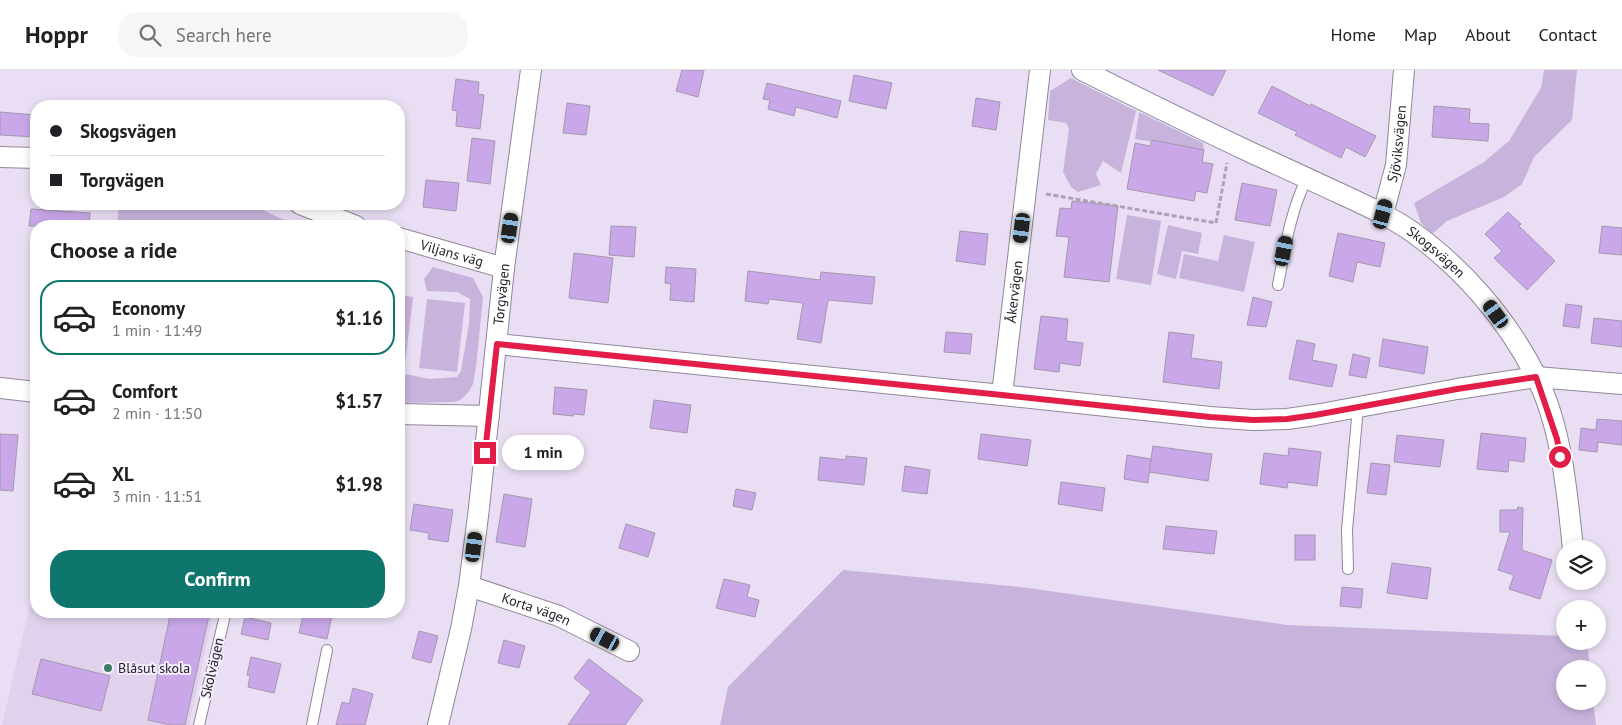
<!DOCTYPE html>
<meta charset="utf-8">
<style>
body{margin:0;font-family:"PT Sans",sans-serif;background:#f6f6f6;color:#202124;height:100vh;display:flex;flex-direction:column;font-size:19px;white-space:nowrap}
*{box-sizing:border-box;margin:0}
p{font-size:16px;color:#757577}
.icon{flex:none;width:28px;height:28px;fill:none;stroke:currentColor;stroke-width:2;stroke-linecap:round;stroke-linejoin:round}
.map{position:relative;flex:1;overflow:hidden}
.panel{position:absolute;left:30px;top:150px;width:375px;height:398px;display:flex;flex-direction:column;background:#fff;border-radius:20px;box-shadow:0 2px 8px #0003}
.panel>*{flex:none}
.hud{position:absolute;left:30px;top:30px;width:375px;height:110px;border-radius:20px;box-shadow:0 2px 8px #0003;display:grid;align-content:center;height:110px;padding:0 20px;background:#fff}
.buttons{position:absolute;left:1556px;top:470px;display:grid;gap:10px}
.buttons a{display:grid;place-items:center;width:50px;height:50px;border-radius:50%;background:#fff;box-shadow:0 2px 8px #0003;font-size:25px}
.end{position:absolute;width:22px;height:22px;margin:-11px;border:6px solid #e11d48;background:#fff;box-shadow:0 0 0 2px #fff}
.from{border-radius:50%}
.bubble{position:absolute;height:35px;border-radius:18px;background:#fff;box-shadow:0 2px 8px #0003;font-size:16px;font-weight:700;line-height:35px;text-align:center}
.car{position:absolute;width:15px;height:30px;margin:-15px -8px;border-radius:6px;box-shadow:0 0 4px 1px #0007;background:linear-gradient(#222 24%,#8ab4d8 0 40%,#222 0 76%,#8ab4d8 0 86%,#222 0)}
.hud b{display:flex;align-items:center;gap:18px;height:48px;font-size:19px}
.hud b+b{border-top:1px solid #e0e0e0}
.hud i{width:12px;height:12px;background:#202124}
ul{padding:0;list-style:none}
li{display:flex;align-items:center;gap:15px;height:75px;margin:0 10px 8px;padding:0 10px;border:2px solid transparent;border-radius:20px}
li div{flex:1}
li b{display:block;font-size:19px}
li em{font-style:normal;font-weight:700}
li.active{border-color:#0f766e}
li>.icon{width:45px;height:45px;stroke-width:1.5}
h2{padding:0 20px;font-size:22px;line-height:60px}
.primary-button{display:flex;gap:10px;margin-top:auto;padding:10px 20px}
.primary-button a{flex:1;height:58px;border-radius:20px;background:#0f766e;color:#fff;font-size:20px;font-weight:700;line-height:58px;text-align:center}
header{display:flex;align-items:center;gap:30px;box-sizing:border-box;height:70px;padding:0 25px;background:#fff;border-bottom:1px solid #e0e0e0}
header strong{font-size:24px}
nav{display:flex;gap:28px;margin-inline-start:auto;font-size:18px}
.search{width:350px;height:45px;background:#f6f6f6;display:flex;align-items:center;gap:12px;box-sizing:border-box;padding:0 18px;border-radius:20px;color:#757577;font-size:19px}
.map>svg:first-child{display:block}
.built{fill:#e0d2ed}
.green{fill:#c8b3dc}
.building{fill:#c9a7e9;stroke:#a399ad}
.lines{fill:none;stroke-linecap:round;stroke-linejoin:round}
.lane-casing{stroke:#90879a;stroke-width:12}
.street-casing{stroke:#90879a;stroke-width:22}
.path{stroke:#aba3b3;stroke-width:3;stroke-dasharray:5 2.5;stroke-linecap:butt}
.lane{stroke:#fff;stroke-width:10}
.street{stroke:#fff;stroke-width:20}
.route{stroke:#e11d48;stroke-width:6}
.poi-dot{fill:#3e7a66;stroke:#f5ecfd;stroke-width:2}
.labels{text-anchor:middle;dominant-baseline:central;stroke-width:4;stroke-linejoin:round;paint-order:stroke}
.street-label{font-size:14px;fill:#252129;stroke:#f5ecfd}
.poi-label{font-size:14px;fill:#252129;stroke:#f5ecfd;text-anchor:start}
</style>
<header>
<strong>Hoppr</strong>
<div class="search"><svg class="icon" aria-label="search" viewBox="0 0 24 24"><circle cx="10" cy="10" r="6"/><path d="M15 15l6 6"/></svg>Search here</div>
<nav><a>Home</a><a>Map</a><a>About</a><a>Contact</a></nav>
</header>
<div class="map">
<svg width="1622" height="655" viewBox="0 0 1622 655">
<rect width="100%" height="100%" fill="#e9def3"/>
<polygon class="built" points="36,508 36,541 214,541 189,655 2,655"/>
<g class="green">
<polygon points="1544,0 1577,0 1572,50 1534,87 1522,114 1504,127 1447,151 1432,164 1421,153 1414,133 1484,92 1509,71 1541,18"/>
<polygon points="1071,8 1136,41 1121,103 1103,91 1096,104 1101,115 1078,122 1071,117 1063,102 1069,59 1066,53 1048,50 1050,21"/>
<polygon points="1139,42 1203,73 1204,80 1135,69"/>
<polygon points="119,134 250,134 297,156 117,156"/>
<polygon points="1127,145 1161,151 1151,215 1116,209"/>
<polygon points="1168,155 1202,163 1198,184 1182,181 1176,209 1157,204"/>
<polygon points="1224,165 1255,172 1244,222 1179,208 1184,184 1218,191"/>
<polygon points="433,197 473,208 483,227 476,297 473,314 468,323 460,330 454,332 399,333 399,313 404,313 406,304 429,309 457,307 461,301 469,254 470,229 457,222 427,221 424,209"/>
<polygon points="399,225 413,227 403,311 399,310"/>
<polygon points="427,229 465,233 457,302 419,298"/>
<polygon points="843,500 1021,517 1287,555 1565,566 1565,571 1587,571 1590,599 1565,599 1565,631 1593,631 1596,655 720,655 728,617"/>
</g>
<g class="building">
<polygon points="682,0 704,0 698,27 676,21"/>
<polygon points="1158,0 1226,0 1213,26"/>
<polygon points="854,5 892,13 886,39 849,31"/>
<polygon points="456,9 479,12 478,24 484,25 480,59 456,56 457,41 452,40"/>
<polygon points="767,13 841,31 837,48 796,37 794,46 768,39 770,30 763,29"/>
<polygon points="1272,16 1310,36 1311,34 1376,66 1365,87 1346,77 1341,88 1295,65 1297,62 1258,43"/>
<polygon points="976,28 1000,32 996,60 972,56"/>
<polygon points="567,33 590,36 586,65 563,63"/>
<polygon points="1434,36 1470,39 1469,53 1489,54 1488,71 1432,67"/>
<polygon points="0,42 36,45 36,67 0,65"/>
<polygon points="472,68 495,71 490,114 467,111"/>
<polygon points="1152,70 1204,80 1202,92 1213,94 1207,123 1196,121 1194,131 1127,119 1135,73 1150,76"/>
<polygon points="426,110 459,113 456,141 423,137"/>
<polygon points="1242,113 1277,120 1270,156 1235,150"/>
<polygon points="1072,131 1118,136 1109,212 1064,207 1069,167 1056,166 1060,138 1071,139"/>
<polygon points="31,139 90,143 89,156 29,156"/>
<polygon points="1508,142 1521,154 1519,156 1555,191 1527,220 1494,188 1502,181 1485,164"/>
<polygon points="611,156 636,157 634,187 609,185"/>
<polygon points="1602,156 1622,158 1622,185 1599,183"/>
<polygon points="960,161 988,164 985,195 956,191"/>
<polygon points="1338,163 1385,173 1380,197 1357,192 1353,212 1329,206"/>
<polygon points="574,183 613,188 608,233 569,228"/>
<polygon points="666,197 696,199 694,232 670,230 671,214 665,213"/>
<polygon points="748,201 820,210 821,202 875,207 872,234 828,230 821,273 797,269 803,233 769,229 768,234 745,231"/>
<polygon points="1253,227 1272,232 1266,257 1247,255"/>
<polygon points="1566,234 1582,236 1579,258 1563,256"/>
<polygon points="1041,246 1068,249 1066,271 1083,273 1080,296 1060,293 1059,302 1034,299"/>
<polygon points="1594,248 1622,251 1622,277 1591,273"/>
<polygon points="946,262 972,264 970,284 944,282"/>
<polygon points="1169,262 1194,265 1191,288 1222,292 1219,319 1163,312"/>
<polygon points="1383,269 1428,277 1424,304 1379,296"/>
<polygon points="1297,270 1315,274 1312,290 1337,295 1332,317 1289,309"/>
<polygon points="1353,284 1370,288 1366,308 1349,305"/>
<polygon points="555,317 587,320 584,345 574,344 573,346 553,344"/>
<polygon points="654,330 691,335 687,363 650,358"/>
<polygon points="1597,349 1622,351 1622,375 1598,372 1597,382 1579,380 1581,358 1596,360"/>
<polygon points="1481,363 1526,368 1524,392 1509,390 1508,402 1477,399"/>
<polygon points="0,364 18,365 13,421 0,420"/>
<polygon points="981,364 1031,370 1027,396 978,389"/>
<polygon points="1397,365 1444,370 1440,397 1394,392"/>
<polygon points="1153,376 1212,384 1208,411 1149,402"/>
<polygon points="1289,378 1321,382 1317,416 1288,412 1287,418 1260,414 1264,383 1288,386"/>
<polygon points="1127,385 1151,389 1148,413 1124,409"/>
<polygon points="846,386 867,388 864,415 818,410 820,387 846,390"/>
<polygon points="1371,393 1390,395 1386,425 1367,423"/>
<polygon points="905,396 930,400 927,424 902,421"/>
<polygon points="1061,412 1105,418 1102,441 1058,434"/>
<polygon points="736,419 756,423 752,440 733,436"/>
<polygon points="504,424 532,429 525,477 496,472"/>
<polygon points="414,434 453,440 448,472 428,469 429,463 410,460"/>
<polygon points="1518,437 1523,438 1522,480 1552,490 1540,529 1509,519 1514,505 1498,500 1510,462 1500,462 1500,440 1517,440"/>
<polygon points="626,454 655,463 648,487 619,478"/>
<polygon points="1166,456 1217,461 1214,484 1163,479"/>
<rect x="1295" y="465" width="20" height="25"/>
<polygon points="1392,493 1431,498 1427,529 1387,523"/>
<polygon points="724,509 750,515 747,527 759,530 755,547 716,538"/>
<polygon points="1342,517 1363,519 1361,538 1340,536"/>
<polygon points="171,541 210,541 185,655 170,655 148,650"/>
<polygon points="304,541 333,541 327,569 299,563"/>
<polygon points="245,547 271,553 268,570 241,564"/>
<polygon points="419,561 438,566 431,593 412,588"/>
<polygon points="504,570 525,576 519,598 498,593"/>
<polygon points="251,587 281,594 274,623 248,617 250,606 247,605"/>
<polygon points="41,589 110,606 101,641 32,624"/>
<polygon points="589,589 643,630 625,655 568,655 591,622 574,608"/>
<polygon points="353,618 373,624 365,655 336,655 342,632 349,634"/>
</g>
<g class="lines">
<g class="lane-casing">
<g id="lane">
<path d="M1278,215C1285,179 1290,142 1307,108"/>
<polyline points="1348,499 1347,460 1358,337"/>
<polyline points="199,655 226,541"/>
<polyline points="312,655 327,580"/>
</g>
</g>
<g class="street-casing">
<g id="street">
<path id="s1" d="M1082,0C1138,28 1195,56 1252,83C1281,96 1311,110 1341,124C1365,135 1389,146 1411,161C1463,198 1507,249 1536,306C1562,358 1567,422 1573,479"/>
<polyline points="0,87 36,88"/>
<polyline points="300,134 356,156"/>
<path id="s2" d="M1383,144L1396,95L1404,0"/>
<path id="s3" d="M399,168L504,198"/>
<polyline points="497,274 1002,325 1210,347 1253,350 1287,349 1315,345 1457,319 1536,307 1622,314"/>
<polyline points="0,318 36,322"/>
<path id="s4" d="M1002,325L1040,0"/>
<polyline points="399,344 489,346"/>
<path id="s5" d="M469,516L559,546L629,581"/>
<path id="s6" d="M438,655L461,559L469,516L479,438L504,198L531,0"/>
</g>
</g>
<polyline class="path" points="1046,124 1216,153 1227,93"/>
<use href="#lane" class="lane"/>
<use href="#street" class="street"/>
</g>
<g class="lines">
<polyline class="route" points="485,383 497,274 1002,325 1210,347 1253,350 1287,349 1315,345 1457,319 1536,307 1557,369 1560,387"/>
</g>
<circle class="poi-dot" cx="108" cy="598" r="5"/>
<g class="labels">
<g class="street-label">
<text stroke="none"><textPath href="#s2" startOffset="72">Sjöviksvägen</textPath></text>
<text stroke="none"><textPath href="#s3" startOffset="55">Viljans väg</textPath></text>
<text stroke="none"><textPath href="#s1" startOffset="399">Skogsvägen</textPath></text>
<text stroke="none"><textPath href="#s4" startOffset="104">Åkervägen</textPath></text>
<text stroke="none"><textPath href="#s6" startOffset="436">Torgvägen</textPath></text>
<text stroke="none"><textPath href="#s5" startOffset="71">Korta vägen</textPath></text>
<text transform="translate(212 598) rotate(-77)">Skolvägen</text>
</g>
<g class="poi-label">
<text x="118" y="598">Blåsut skola</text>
</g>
</g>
</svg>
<div class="buttons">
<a><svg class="icon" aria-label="layers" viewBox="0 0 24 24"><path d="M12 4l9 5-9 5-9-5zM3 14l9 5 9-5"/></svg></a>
<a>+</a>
<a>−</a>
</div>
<i class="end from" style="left:1560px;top:387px"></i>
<i class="end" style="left:485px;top:383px"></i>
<div class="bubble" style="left:502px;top:365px;width:82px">1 min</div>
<i class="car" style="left:1383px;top:144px;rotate:15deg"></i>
<i class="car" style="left:510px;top:158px;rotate:8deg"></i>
<i class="car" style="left:1022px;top:158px;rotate:187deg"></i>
<i class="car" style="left:1284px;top:181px;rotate:11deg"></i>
<i class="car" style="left:1496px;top:244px;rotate:324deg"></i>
<i class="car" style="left:474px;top:477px;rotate:7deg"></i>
<i class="car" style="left:605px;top:569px;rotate:298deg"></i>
<div class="hud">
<b><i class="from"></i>Skogsvägen</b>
<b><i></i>Torgvägen</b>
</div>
<section class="panel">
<h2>Choose a ride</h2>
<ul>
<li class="active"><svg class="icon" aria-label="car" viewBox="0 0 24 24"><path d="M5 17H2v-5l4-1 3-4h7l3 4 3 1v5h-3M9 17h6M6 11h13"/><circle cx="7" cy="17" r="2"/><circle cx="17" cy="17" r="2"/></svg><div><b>Economy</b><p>1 min · 11:49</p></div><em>$1.16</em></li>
<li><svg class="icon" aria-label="car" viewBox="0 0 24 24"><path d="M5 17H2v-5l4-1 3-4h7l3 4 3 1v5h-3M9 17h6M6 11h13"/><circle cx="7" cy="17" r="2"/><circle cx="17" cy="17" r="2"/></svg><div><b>Comfort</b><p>2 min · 11:50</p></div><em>$1.57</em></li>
<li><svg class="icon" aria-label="car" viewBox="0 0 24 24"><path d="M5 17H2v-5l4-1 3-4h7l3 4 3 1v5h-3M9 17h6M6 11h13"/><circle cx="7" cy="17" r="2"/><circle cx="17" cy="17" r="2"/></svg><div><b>XL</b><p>3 min · 11:51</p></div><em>$1.98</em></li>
</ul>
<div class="primary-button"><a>Confirm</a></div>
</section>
</div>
